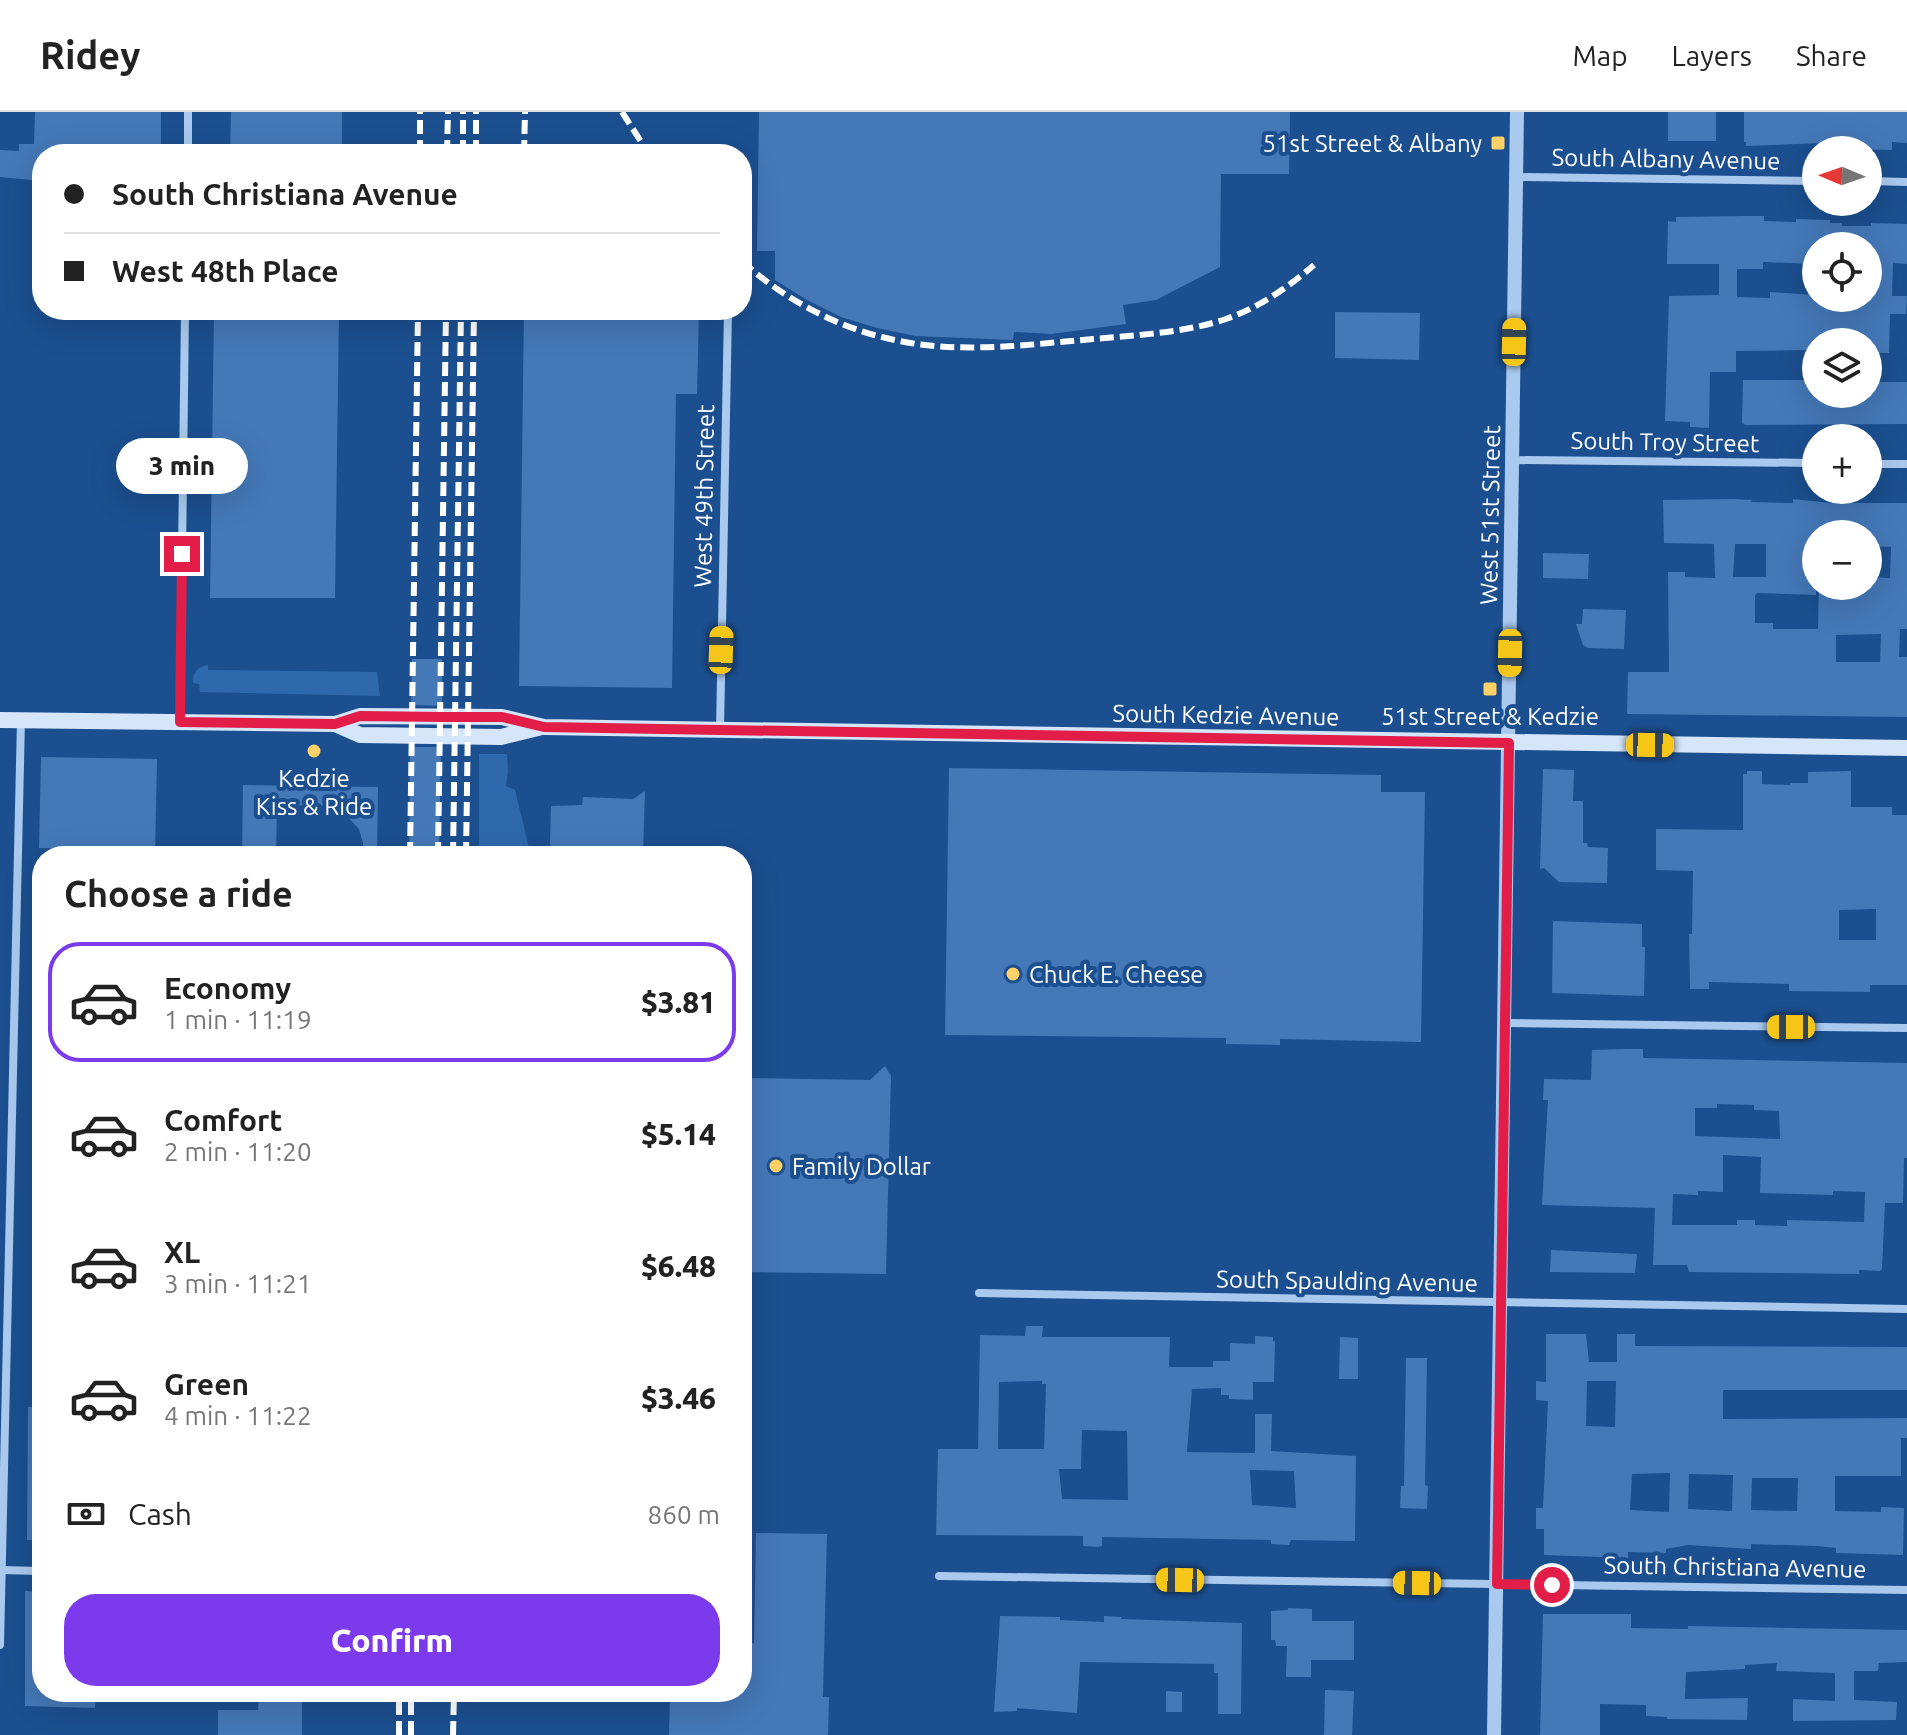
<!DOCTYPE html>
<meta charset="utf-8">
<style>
body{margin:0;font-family:Ubuntu,sans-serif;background:#f6f6f6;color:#222;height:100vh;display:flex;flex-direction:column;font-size:30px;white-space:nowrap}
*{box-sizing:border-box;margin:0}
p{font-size:26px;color:#767676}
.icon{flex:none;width:44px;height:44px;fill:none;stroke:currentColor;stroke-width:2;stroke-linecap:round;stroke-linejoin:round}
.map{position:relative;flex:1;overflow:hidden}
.side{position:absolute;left:32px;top:734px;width:720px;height:856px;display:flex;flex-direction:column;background:#fff;border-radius:32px;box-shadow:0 8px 32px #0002}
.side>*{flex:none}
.hud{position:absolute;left:32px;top:32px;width:720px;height:176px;border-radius:32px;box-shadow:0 8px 32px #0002;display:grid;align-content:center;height:176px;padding:0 32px;background:#fff}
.needle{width:52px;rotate:272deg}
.tools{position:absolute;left:1802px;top:24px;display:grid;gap:16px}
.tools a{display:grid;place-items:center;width:80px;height:80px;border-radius:50%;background:#fff;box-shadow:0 8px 32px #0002;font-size:40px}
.end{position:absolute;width:36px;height:36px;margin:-18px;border:10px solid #e11d48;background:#fff;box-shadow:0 0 0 4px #fff}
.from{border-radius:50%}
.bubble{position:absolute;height:56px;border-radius:28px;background:#fff;box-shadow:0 8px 32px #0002;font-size:26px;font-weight:800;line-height:56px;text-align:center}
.car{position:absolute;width:24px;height:48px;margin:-24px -12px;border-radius:10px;box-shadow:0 0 6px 2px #0007;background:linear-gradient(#f5c518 24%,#345 0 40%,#f5c518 0 76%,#345 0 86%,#f5c518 0)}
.hud b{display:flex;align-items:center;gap:28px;height:76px;font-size:30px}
.hud b+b{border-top:2px solid #e0e0e0}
.hud i{width:20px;height:20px;background:#222}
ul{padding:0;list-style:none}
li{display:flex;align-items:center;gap:24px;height:120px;margin:0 16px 12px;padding:0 16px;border:4px solid transparent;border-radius:32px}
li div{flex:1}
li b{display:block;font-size:30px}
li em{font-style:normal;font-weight:800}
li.active{border-color:#7c3aed}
li>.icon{width:72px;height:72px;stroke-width:1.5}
h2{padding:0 32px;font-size:36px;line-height:96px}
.pay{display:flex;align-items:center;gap:20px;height:88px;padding:0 32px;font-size:30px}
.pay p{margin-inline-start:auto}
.action{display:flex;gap:16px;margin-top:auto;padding:16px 32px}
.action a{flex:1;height:92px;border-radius:32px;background:#7c3aed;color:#fff;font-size:32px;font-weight:800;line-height:92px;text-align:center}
header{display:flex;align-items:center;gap:48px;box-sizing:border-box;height:112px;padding:0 40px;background:#fff;border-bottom:2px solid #e0e0e0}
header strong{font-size:38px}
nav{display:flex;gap:44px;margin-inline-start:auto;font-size:28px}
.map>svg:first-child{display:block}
.green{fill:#2e69ad}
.building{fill:#4478b7;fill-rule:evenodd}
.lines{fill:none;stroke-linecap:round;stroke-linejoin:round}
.minor{stroke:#a9c9ee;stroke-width:8}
.tertiary{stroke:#a9c9ee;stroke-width:14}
.secondary{stroke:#d6e6fa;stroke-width:16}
.rail{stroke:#fff;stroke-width:6;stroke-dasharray:14 6;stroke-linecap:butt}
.route{stroke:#e11d48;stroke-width:10}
.poi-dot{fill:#ffd166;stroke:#1b4f8f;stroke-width:3}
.labels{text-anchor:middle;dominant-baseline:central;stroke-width:8;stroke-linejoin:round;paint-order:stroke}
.poi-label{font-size:24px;fill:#fff;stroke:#1b4f8f}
.street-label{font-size:24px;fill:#fff;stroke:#1b4f8f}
</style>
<header>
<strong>Ridey</strong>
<nav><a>Map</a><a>Layers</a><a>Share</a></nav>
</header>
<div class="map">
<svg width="1907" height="1623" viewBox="0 0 1907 1623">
<rect width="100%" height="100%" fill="#1b4f8f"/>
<g class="green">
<path d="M208,553V558L377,560L380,584L200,580L199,572L193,571C193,560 197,555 208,553Z"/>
<polygon points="479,642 507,642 508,660 506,674 515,678 531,744 479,744"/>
</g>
<g class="building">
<polygon points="35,0 161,0 161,42 42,42 42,69 0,65 0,38 19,39 19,32 34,32"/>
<polygon points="231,0 342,0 342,42 230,42"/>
<polygon points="759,0 1290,0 1289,62 1221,62 1220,155 1156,188 1123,193 1126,212 1052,222 1014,220 1013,228 915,224 877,216 841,205 807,188 775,168 775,139 757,139"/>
<rect x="1668" y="0" width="48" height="29"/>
<polygon points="1744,0 1907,0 1907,31 1892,30 1892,38 1848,37 1848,34 1826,34 1822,31 1746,34 1746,30 1744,30"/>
<path d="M1743,104H1764V109L1796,110V107L1830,108V111H1842V114H1871V111L1907,112V152L1893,151L1892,184H1907L1906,202H1890L1889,241H1870V230H1812L1811,238L1736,239V260H1710L1709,316L1690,315V310L1665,309L1669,184L1719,183V152H1667L1668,109L1676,110V105ZM1816,134H1871L1869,186H1813V183L1770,180V186L1737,185V157H1763V150L1815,152Z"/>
<polygon points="214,198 339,198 335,486 210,486"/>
<polygon points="524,198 699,198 697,282 676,282 672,576 519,574"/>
<polygon points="1335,200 1420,201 1419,248 1335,246"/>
<polygon points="1743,268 1806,268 1814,270 1813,282 1870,282 1870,270 1907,270 1907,312 1745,313 1742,311"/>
<path d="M1733,387L1752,388L1751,390L1793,391V387L1831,391H1907V517H1900L1899,545H1907V605L1627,602L1628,560H1669L1668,460H1685V465L1715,466L1714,432L1664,431L1663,388ZM1812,422H1868V434L1891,435L1890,466L1868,465V474H1819L1818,517H1773V511H1755V483L1757,481L1816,483V461H1812L1811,450ZM1735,432H1766V465H1733ZM1881,522L1880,550H1836V523Z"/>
<polygon points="1543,441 1589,442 1588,467 1543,466"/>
<polygon points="1583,497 1626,498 1624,537 1588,536 1583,533 1576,512 1582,512"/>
<polygon points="412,547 442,547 442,594 411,593"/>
<polygon points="410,635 441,635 439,744 409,744"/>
<polygon points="41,645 157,647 155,744 105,744 105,737 39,736"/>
<polygon points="949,656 1381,663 1381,680 1425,680 1421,930 1280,927 1280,933 1226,932 1226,926 945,923"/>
<polygon points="1543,657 1574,658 1573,689 1583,689 1583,731 1587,731 1588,735 1608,736 1607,771 1559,770 1544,756 1540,757"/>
<path d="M1747,659H1762V672L1790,673V671H1808V660L1851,659V695H1892V703H1907V873H1870V880L1789,879V872L1709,870V877H1690L1689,822H1692L1693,759L1656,758V717L1743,718V662H1747ZM1876,797V828H1839V798Z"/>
<polygon points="243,673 378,675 377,744 363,744 363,731 359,717 342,699 327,694 277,693 276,744 242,744"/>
<polygon points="645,679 643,744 553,744 550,731 551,694 582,693 583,685 633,687"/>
<polygon points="1553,809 1642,812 1642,835 1645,835 1644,884 1552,881"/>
<path d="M1625,937H1643V946L1907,951V1046H1904L1903,1091H1885L1882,1157L1880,1159L1859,1158V1162L1689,1160L1687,1153H1653L1655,1096L1542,1093L1548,988H1543L1544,967L1591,968L1592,938ZM1717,992L1754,993V998L1779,999L1780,1027L1695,1024V996H1717ZM1723,1043L1761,1045L1760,1081L1833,1083V1079L1865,1080L1864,1110L1787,1108V1114L1755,1113V1108H1737V1113H1672L1673,1082L1698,1083V1079L1723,1080Z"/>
<polygon points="885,954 891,964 886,1162 743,1160 742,966 870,968"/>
<polygon points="1551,1138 1637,1142 1635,1161 1550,1160"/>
<path d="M1026,1214H1043L1042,1225H1170L1169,1255H1213V1249H1230V1231L1255,1232V1224L1273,1225V1229H1275L1274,1270H1253V1288L1229,1287V1283H1221V1276L1192,1277L1187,1340L1255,1341V1302H1272L1271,1339L1356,1344L1355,1429L1291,1428L1289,1433L1271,1432V1428L1102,1425V1434L1098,1435L1083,1434V1424L936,1423L938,1337H978L980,1223L1025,1224ZM1042,1269V1272H1046L1044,1337H998L999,1270ZM1082,1318L1127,1319L1128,1388L1062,1387L1059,1357H1081ZM1250,1358L1294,1359L1296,1396L1252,1393Z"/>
<path d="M1546,1222H1586L1589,1250H1617V1222H1635V1234L1907,1235V1278H1723V1307L1907,1306V1326H1901V1364H1835V1399L1881,1400V1395L1904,1396L1903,1443L1836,1441V1436L1817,1434L1751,1432V1437L1688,1433L1666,1437V1441L1628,1440V1446L1544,1443V1417H1536V1396H1543L1548,1289L1536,1288V1269L1546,1270ZM1587,1269H1616L1615,1315L1586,1314ZM1670,1361L1669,1400L1630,1398L1632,1362ZM1689,1362L1733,1363L1732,1399L1688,1397ZM1752,1366H1798L1797,1399L1751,1398Z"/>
<polygon points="1340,1225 1358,1226 1358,1267 1339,1267"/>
<polygon points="1406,1246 1427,1246 1425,1373 1428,1374 1427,1397 1400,1396 1401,1374 1404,1374"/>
<polygon points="28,1295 42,1295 42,1428 27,1428"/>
<polygon points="756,1421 827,1422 823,1585 829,1585 828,1623 669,1623 670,1580 742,1580 742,1531 754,1531"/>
<polygon points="25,1479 42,1480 42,1580 96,1580 95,1596 25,1594"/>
<polygon points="1288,1496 1312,1497 1312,1509 1354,1509 1354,1548 1311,1548 1311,1565 1286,1565 1287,1534 1276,1534 1275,1528 1271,1528 1271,1499 1288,1498"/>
<polygon points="1543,1502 1631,1502 1631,1516 1688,1517 1688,1514 1907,1518 1907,1550 1879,1551 1878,1559 1854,1559 1854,1588 1897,1590 1896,1608 1793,1609 1793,1587 1835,1589 1835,1561 1776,1559 1777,1551 1745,1553 1745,1557 1686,1560 1685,1587 1748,1586 1747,1608 1667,1607 1667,1605 1646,1604 1646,1593 1600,1592 1600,1623 1540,1623"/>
<polygon points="1000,1504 1060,1505 1060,1508 1104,1510 1104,1504 1122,1505 1121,1507 1242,1511 1241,1602 1218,1602 1218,1561 1214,1561 1214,1552 1080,1550 1077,1601 1017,1596 1017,1599 994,1600"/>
<polygon points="1325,1578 1354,1579 1352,1623 1324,1623"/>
<polygon points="1166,1579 1182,1580 1182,1600 1166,1600"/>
<polygon points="259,1580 302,1580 302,1623 218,1623 218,1598 258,1598"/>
</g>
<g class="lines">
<g class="minor">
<polyline points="188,42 188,0"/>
<polyline points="1516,65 1816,69"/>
<polyline points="1868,69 1907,70"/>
<polyline points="1513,348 1816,351"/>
<polyline points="1868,352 1907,352"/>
<polyline points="180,610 185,198"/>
<polyline points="720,618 728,198"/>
<polyline points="1505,911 1907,916"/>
<polyline points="979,1181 1907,1197"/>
<polyline points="0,1458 42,1459"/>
<polyline points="939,1464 1907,1478"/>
<polyline points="0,1533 21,608"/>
</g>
<polyline class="tertiary" points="1494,1623 1517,0"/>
<g class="secondary">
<polyline points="0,608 335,612 360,604 502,605 544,615 1907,636"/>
<polyline points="335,612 360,623 501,625 538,616"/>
</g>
<g class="rail">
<polyline points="622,0 649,42"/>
<polyline points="420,42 420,0"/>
<polyline points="447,42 448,0"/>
<polyline points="463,42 463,0"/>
<polyline points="476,42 476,0"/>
<polyline points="524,42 525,0"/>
<path d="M742,149C781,185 834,214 886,226C953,243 1025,233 1093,227C1137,223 1184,221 1226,207C1260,195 1287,176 1314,153"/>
<polyline points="410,744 418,198"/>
<polyline points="438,744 446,198"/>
<polyline points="453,744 461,198"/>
<polyline points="466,744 474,198"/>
<polyline points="399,1623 399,1580"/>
<polyline points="411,1623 411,1580"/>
<polyline points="453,1623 454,1580"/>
</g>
</g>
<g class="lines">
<polyline class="route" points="182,442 180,610 335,612 360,604 445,605 502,605 544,615 1509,631 1497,1472 1552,1473"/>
</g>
<g class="poi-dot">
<rect x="1490" y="23" width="16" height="16" rx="4"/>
<rect x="1482" y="569" width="16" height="16" rx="4"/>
<circle cx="314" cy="639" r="8"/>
<circle cx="1013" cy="862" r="8"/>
<circle cx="776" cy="1054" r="8"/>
</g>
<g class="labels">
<g class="poi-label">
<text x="1482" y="31" text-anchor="end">51st Street &amp; Albany</text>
<text x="1490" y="604">51st Street &amp; Kedzie</text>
<text x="314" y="666">Kedzie<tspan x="314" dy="28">Kiss &amp; Ride</tspan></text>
<text x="1029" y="862" text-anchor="start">Chuck E. Cheese</text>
<text x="792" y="1054" text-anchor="start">Family Dollar</text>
</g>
<g class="street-label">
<text transform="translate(1666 47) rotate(1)">South Albany Avenue</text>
<text transform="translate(1665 330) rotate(1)">South Troy Street</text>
<text transform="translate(704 384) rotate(-89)">West 49th Street</text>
<text transform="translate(1490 403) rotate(-89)">West 51st Street</text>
<text transform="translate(1226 603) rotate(1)">South Kedzie Avenue</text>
<text transform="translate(1347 1169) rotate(1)">South Spaulding Avenue</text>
<text transform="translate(1735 1455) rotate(1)">South Christiana Avenue</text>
</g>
</g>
</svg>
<div class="tools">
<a><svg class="needle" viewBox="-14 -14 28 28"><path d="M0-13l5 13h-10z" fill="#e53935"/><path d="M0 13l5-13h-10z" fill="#767676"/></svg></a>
<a><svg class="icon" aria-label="locate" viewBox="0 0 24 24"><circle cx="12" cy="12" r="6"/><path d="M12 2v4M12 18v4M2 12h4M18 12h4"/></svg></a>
<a><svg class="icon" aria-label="layers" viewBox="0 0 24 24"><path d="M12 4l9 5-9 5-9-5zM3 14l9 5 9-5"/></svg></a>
<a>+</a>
<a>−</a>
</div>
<i class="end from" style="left:1552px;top:1473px"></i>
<i class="end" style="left:182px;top:442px"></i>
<div class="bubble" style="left:116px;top:326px;width:132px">3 min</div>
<i class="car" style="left:1514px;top:230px;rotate:1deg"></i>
<i class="car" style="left:721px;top:538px;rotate:2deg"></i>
<i class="car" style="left:1510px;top:541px;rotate:181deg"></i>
<i class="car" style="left:1650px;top:633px;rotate:91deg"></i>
<i class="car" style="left:1791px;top:915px;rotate:270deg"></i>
<i class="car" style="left:1180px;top:1468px;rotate:271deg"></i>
<i class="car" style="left:1417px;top:1471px;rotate:271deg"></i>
<div class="hud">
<b><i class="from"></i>South Christiana Avenue</b>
<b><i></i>West 48th Place</b>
</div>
<section class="side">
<h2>Choose a ride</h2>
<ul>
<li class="active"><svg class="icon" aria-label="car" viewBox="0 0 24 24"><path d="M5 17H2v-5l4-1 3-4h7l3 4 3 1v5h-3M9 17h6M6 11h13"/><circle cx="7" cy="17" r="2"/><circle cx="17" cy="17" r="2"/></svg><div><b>Economy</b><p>1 min · 11:19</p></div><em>$3.81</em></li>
<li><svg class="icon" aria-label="car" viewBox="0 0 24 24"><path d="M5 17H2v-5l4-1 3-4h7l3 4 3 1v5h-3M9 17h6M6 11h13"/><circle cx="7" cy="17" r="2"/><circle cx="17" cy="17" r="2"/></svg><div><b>Comfort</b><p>2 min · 11:20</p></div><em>$5.14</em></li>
<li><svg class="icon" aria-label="car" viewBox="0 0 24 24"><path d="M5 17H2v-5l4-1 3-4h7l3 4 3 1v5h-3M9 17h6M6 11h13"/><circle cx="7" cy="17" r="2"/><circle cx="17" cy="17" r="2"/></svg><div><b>XL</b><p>3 min · 11:21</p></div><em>$6.48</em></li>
<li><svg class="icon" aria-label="car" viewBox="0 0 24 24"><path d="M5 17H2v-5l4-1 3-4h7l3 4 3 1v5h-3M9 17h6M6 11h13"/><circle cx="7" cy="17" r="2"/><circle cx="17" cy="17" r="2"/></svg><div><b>Green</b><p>4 min · 11:22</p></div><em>$3.46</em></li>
</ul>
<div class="pay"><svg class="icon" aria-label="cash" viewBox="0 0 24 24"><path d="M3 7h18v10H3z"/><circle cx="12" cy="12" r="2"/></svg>Cash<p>860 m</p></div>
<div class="action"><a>Confirm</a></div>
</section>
</div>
